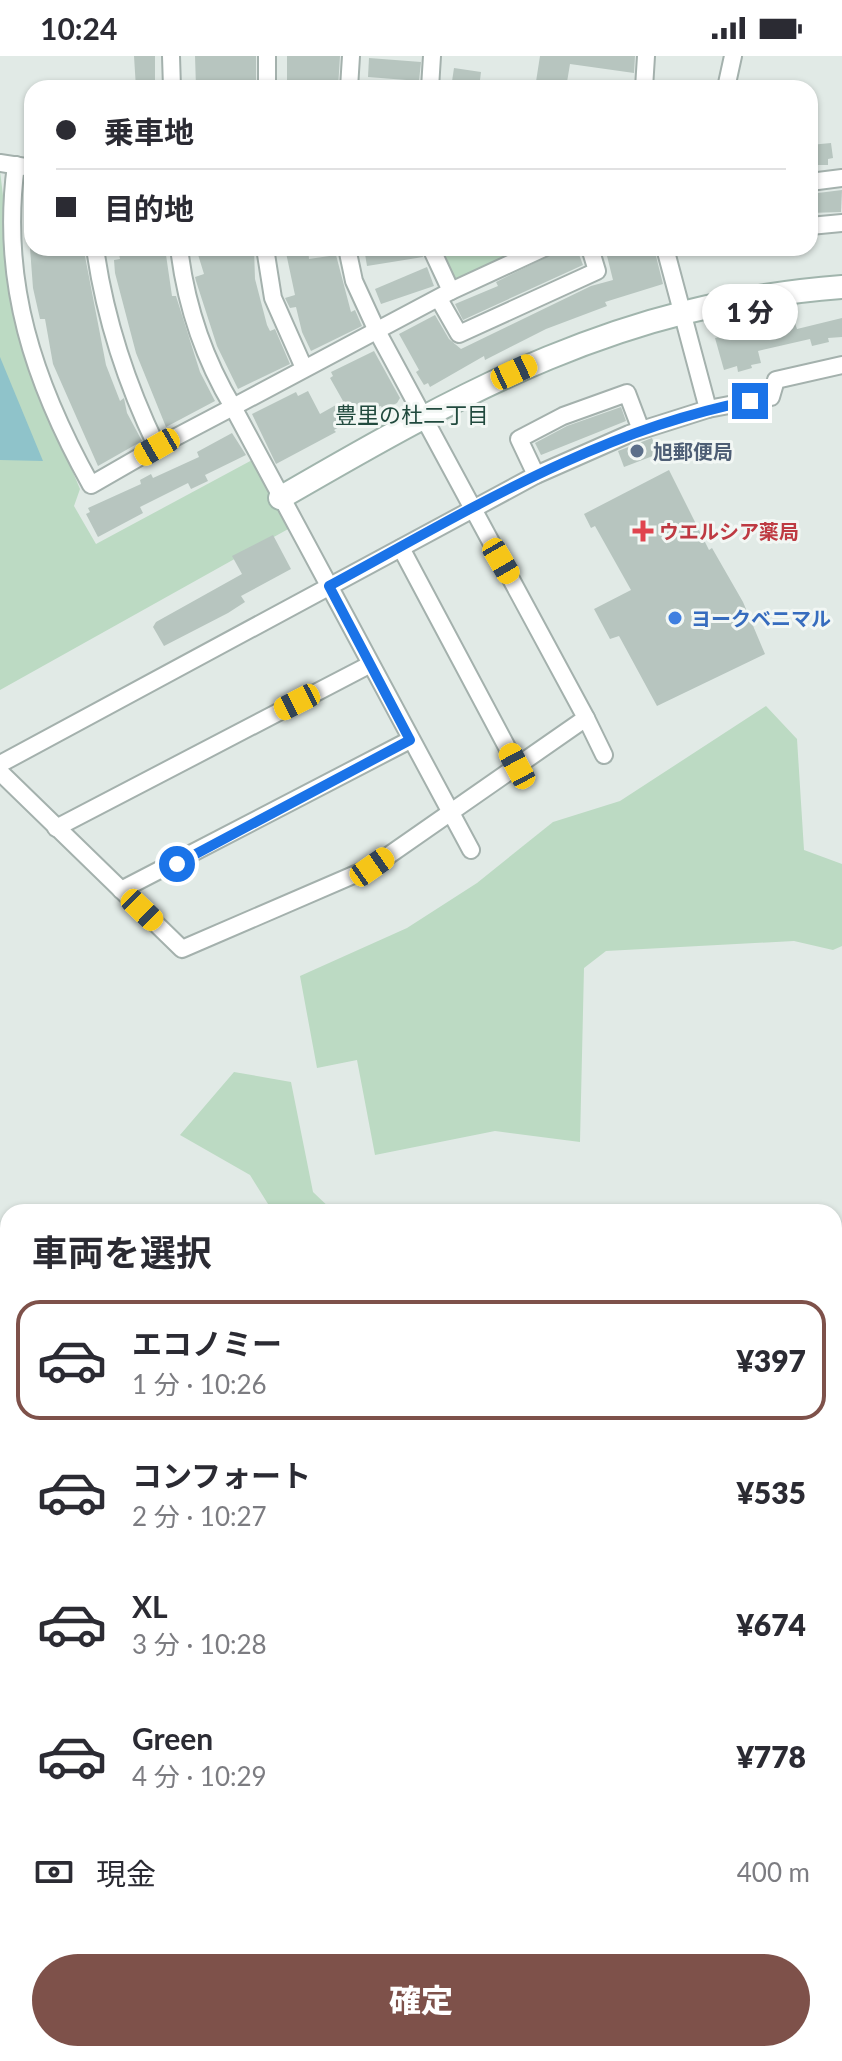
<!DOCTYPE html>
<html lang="ja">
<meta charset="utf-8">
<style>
body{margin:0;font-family:Lato,"Noto Sans JP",sans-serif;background:#f7f7f7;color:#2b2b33;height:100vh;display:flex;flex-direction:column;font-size:30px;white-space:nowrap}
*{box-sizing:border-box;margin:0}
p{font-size:26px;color:#7c7c81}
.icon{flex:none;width:44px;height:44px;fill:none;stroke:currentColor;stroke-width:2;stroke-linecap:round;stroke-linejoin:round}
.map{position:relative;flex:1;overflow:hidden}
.side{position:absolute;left:0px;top:1148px;width:842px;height:858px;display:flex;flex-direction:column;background:#fff;border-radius:24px 24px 0 0;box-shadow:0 2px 6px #0004}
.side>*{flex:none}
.banner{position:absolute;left:24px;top:24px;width:794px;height:176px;border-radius:24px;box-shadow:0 2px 6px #0004;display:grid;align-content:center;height:176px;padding:0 32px;background:#fff}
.end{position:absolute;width:36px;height:36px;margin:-18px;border:10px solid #1a73e8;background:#fff;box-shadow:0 0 0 4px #fff}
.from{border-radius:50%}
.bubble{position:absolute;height:56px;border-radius:28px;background:#fff;box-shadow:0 2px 6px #0004;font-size:26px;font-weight:800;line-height:56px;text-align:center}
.car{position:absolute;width:24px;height:48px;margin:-24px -12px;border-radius:10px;box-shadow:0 0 6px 2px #0007;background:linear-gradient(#f5c518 24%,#345 0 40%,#f5c518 0 76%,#345 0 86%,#f5c518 0)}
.banner b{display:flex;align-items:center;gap:28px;height:76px;font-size:30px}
.banner b+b{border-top:2px solid #e1e1e2}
.banner i{width:20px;height:20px;background:#2b2b33}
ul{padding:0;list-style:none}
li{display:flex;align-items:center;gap:24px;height:120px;margin:0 16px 12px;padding:0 16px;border:4px solid transparent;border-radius:24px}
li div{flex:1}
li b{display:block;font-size:30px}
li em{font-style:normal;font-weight:800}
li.on{border-color:#7e514a}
li>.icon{width:72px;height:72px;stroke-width:1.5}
h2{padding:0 32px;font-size:36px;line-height:96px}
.pay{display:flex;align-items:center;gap:20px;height:88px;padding:0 32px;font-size:30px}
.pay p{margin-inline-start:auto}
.button{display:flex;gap:16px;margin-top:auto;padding:16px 32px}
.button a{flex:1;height:92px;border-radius:48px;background:#7e514a;color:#fff;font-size:32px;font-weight:800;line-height:92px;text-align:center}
.status{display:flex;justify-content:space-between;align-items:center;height:56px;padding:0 40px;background:#fff;direction:ltr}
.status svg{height:22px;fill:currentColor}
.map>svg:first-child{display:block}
.green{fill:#bcdac3}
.water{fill:#8fc3ca}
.building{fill:#b7c5bf}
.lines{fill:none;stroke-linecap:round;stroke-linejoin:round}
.lane-casing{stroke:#a4b1ad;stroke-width:12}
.street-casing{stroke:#a4b1ad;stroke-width:20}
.secondary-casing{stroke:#a1b5ad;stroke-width:26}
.lane{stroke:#fff;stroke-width:8}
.street{stroke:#fff;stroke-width:16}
.secondary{stroke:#fff;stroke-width:22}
.route{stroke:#1a73e8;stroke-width:10}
.service-dot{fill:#5c6f8a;stroke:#f2f7f4;stroke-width:3}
.health-dot{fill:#e0444e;stroke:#f2f7f4;stroke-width:3}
.shop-dot{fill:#3f7fe0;stroke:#f2f7f4;stroke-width:3}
.labels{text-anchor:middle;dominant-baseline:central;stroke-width:6;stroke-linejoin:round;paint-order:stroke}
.service-label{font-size:20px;font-weight:bold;fill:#4e5e75;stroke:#f2f7f4;text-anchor:start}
.health-label{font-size:20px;font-weight:bold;fill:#be3a42;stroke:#f2f7f4;text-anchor:start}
.shop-label{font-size:20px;font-weight:bold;fill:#366cbe;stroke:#f2f7f4;text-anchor:start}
.neighbourhood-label{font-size:22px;fill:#214a3e;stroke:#f2f7f4}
</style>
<div class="status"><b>10:24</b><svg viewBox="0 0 49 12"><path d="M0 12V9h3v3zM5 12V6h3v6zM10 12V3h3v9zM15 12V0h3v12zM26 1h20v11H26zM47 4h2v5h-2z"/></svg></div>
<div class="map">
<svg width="842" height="2005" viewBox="0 0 842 2005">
<rect width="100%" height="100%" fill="#e1eae6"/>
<g class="green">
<polygon points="0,115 22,294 80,433 74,450 96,488 254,403 290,472 0,634"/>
<polygon points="439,192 529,192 463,224 451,221"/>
<polygon points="766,650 797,683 804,794 842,808 842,890 833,894 794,885 606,895 584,912 580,1086 495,1075 375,1099 357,1004 317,1012 300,920 407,872 477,827 553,766 620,745"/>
<polygon points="234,1016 291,1026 313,1136 334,1156 273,1156 250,1119 180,1079"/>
</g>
<polygon class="water" points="0,301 43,405 0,404"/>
<g class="building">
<polygon points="134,0 155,0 155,32 136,32"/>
<polygon points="195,0 256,0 256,32 196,32"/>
<polygon points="287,0 340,0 338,32 287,30"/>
<polygon points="540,0 635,0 634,17 570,8 566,32 535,32"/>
<polygon points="369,2 421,6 419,25 368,21"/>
<polygon points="454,12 481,16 479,32 451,32"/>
<polygon points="831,87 833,102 828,103 828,109 810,109 810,89"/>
<polygon points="842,134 841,156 810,157 810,138"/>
<polygon points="30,192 84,195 106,309 120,345 124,342 127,357 142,385 98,410 53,308 45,263 40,263 33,232"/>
<polygon points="144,192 165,192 172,240 176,240 200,316 215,345 166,371 136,297 115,217 114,204 120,203 119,198 144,196"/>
<polygon points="196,192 254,192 255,223 267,269 270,275 275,273 290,308 238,333 217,290 196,225 195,221 204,218"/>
<polygon points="285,192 308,192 309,203 336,199 351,256 355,254 362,270 311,295 302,276 296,251 290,252 285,242 295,239"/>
<polygon points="364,192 420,192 423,201 367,210"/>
<polygon points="605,192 654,192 663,228 605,246 607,250 546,273 485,304 484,300 430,331 428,327 424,329 416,316 419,314 399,278 435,259 449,283 461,293 591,230 613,224"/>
<polygon points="577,193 583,209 476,258 463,264 455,248 498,230 496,226 553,198"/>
<polygon points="427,211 434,230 381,248 375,233"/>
<polygon points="842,262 842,281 828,282 829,286 812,290 810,283 758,295 761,307 751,309 752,312 738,316 737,310 724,314 715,282 794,264 797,273"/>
<polygon points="374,295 400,342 397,347 383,354 381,350 371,352 334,374 336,376 276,408 252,358 296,336 298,340 308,335 320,358 343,345 330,322 333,320 331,316"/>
<polygon points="621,351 626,365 541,399 535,387 567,370"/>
<polygon points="232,377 246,399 205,419 208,425 191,433 188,427 140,451 143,457 98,481 86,458 90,456 88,452 141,428 140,424 151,418 153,422 199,401 197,396"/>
<polygon points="652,382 658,398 624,411 618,395"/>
<polygon points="669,414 709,494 712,492 743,546 765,598 657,650 619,580 610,583 594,553 631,534 595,470 591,472 584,458"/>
<polygon points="273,479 291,513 241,540 245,546 228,557 164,590 153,571 156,566 242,518 232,500"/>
</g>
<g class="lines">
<g class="lane-casing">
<g id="lane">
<polyline points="834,1629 842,1636"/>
<polyline points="834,1870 842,1870"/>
</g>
</g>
<g class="street-casing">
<g id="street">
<polyline points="171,0 172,32"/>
<polyline points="267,32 267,0"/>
<polyline points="349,32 351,0"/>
<polyline points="430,32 432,0"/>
<polyline points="644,32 646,0"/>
<polyline points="726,32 733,0"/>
<polyline points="0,107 32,112"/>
<path d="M16,109C0,226 34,327 91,429L157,391"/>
<polyline points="810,126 842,122"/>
<polyline points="810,170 842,167"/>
<path d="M95,192C105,263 126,327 157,391L233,351C203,301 186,250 179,192"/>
<polyline points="265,192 273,242 304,312"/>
<polyline points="431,192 451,235"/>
<polyline points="439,243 459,278 597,215 590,192"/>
<polyline points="708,353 771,341 776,324 842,309"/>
<polyline points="536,419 519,383 563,360 627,337 641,374"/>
<polyline points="401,492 517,710"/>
<polyline points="586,662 604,699"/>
<polyline points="0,708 536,419 629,378 708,353 665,192"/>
<polyline points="0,716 182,893 372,811 586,662 377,275 354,225 347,192"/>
<polyline points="56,772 369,609"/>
<polyline points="471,794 233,351 451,235 544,192"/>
<polyline points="121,834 410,684"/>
<polyline points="834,1718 842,1718"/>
<polyline points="746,1998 746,2005"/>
</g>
</g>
<g class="secondary-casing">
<g id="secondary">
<path d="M280,442C468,333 620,248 842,231"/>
<polyline points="834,1492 842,1491"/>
<polyline points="0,1790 8,1789"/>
<polyline points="408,1998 409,2005"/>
</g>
</g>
<use href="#lane" class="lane"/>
<use href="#street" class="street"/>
<use href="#secondary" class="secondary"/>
</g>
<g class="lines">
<path class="route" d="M177,808L410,684L329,530C464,457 597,374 750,345"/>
</g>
<circle class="service-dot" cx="637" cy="395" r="8"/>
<path class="health-dot" d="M639 463h8v8h8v8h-8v8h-8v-8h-8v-8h8z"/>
<circle class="shop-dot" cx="675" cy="562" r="8"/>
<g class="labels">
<g class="service-label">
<text x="653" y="395">旭郵便局</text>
</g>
<g class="health-label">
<text x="659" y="475">ウエルシア薬局</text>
</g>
<g class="shop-label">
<text x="691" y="562">ヨークベニマル</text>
</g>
<g class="neighbourhood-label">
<text x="412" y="358">豊里の杜二丁目</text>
</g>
</g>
</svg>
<i class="end from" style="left:177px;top:808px"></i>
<i class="end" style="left:750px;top:345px"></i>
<div class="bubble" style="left:702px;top:228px;width:96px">1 分</div>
<i class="car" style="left:514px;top:316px;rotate:65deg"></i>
<i class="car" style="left:157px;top:391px;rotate:240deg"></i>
<i class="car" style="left:501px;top:505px;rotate:150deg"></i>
<i class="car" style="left:297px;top:646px;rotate:243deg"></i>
<i class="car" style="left:517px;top:710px;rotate:332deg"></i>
<i class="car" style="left:372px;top:811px;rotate:55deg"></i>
<i class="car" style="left:142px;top:854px;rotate:134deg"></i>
<div class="banner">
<b><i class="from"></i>乗車地</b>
<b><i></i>目的地</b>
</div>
<section class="side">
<h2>車両を選択</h2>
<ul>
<li class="on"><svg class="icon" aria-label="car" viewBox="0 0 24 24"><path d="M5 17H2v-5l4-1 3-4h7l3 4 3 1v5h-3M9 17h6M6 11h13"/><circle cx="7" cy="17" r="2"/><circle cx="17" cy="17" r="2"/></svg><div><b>エコノミー</b><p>1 分 · 10:26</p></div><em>¥397</em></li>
<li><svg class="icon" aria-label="car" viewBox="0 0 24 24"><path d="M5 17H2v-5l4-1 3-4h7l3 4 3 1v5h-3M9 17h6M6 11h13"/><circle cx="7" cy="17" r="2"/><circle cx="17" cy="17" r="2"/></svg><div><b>コンフォート</b><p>2 分 · 10:27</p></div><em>¥535</em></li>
<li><svg class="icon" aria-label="car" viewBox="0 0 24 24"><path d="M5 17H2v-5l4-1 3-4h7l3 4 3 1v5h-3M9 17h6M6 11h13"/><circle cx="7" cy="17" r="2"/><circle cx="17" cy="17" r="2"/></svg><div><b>XL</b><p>3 分 · 10:28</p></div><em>¥674</em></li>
<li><svg class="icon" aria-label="car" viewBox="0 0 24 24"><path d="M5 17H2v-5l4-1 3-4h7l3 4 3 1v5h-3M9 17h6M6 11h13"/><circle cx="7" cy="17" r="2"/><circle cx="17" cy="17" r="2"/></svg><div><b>Green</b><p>4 分 · 10:29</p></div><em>¥778</em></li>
</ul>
<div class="pay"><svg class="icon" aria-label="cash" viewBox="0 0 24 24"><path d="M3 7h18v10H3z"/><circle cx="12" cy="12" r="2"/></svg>現金<p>400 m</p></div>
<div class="button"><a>確定</a></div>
</section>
</div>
